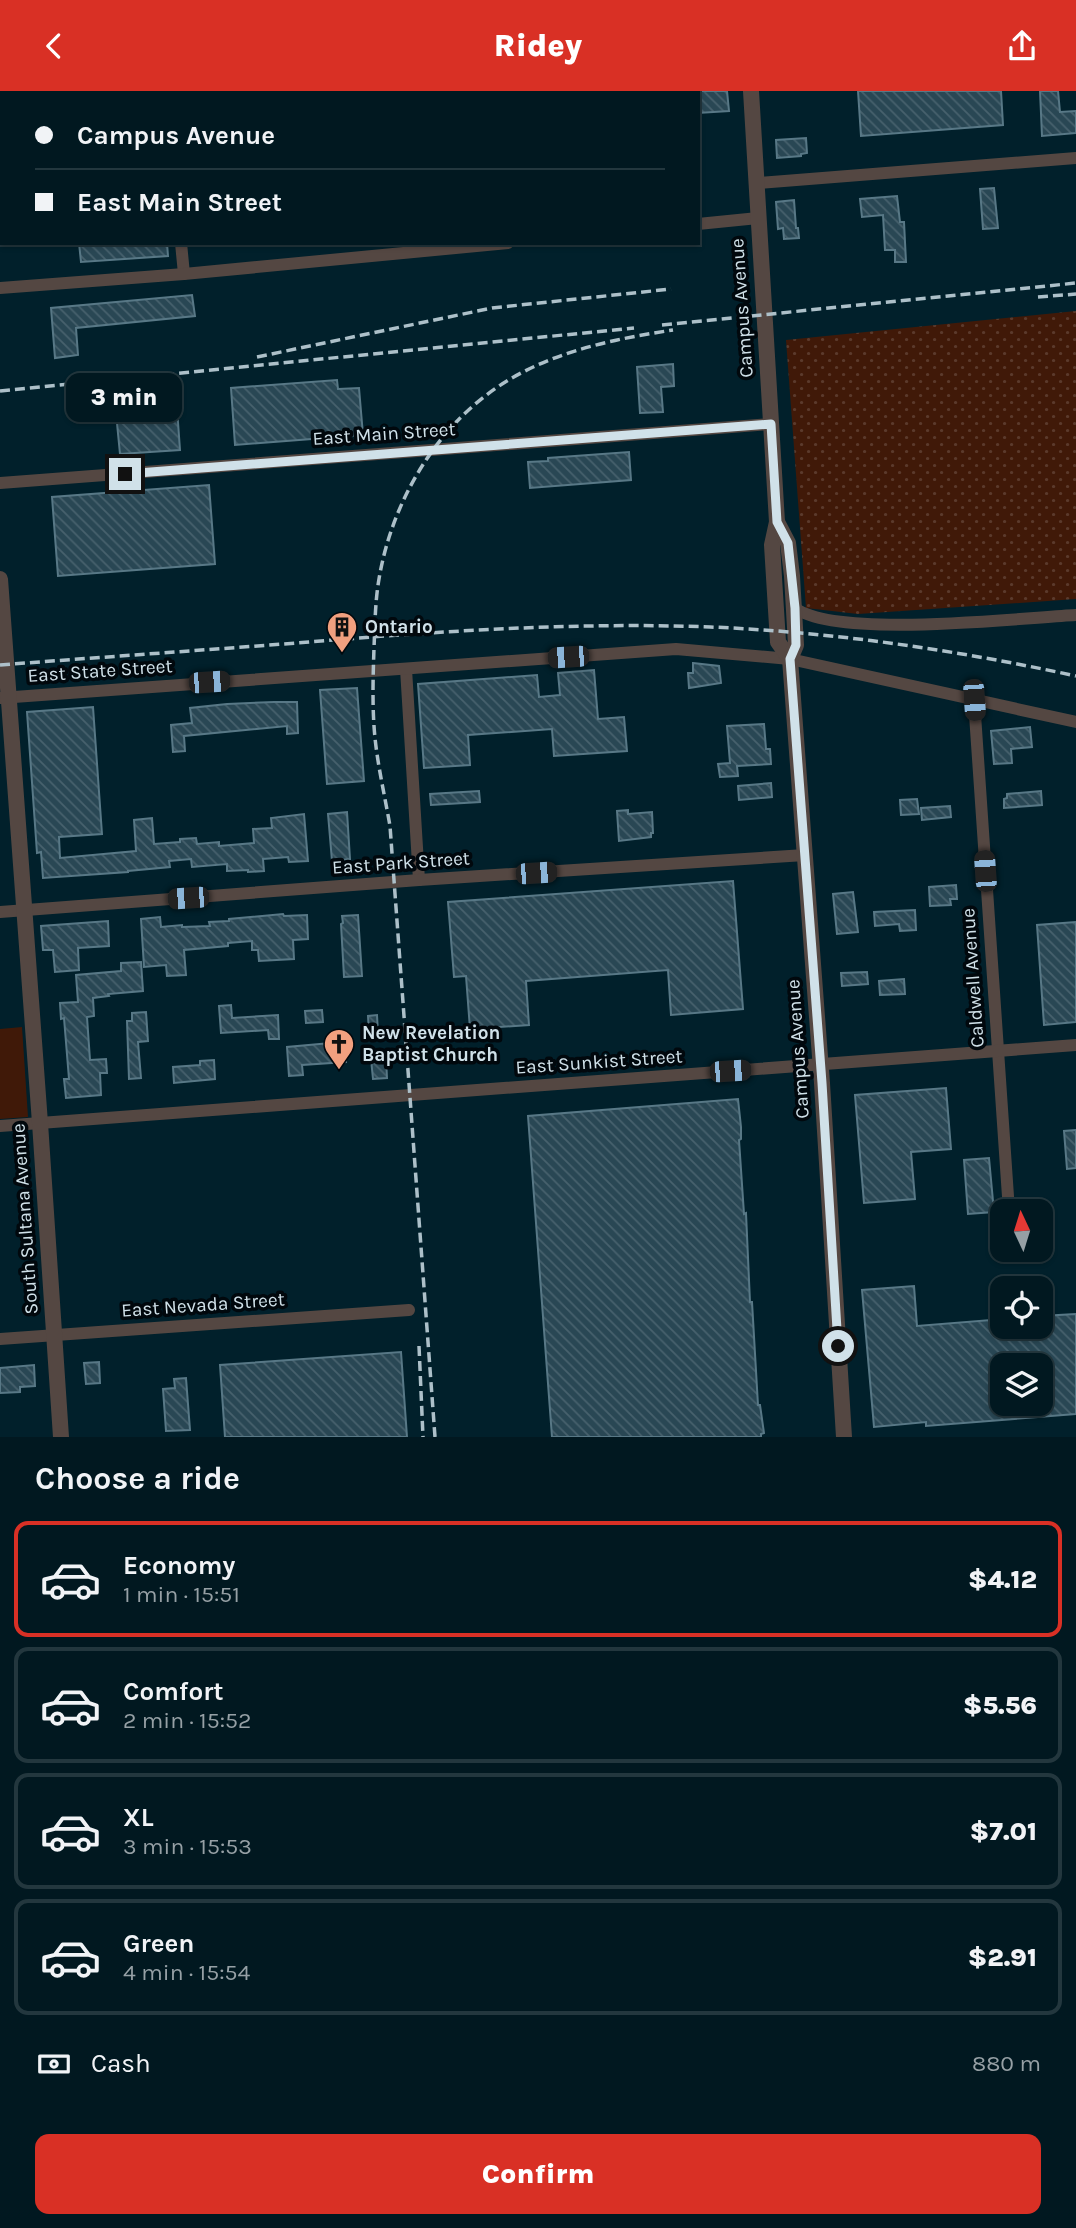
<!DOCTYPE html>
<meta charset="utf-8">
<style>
body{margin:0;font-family:Karla,sans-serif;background:#0b2129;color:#f1f3f6;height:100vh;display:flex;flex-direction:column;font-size:26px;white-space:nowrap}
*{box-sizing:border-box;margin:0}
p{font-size:23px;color:#96a0a5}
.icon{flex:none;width:38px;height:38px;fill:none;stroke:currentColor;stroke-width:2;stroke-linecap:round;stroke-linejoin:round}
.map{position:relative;height:1346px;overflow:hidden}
.side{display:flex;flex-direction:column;background:#011820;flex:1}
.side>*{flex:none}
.guide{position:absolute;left:0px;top:0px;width:700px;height:154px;box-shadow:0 2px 5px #0004,0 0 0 2px #23373e;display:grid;align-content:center;height:154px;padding:0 35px;background:#011820}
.needle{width:46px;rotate:356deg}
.fabs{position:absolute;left:990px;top:1108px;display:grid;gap:14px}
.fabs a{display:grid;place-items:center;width:63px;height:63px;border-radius:14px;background:#011820;box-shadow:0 2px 5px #0004,0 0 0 2px #23373e;font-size:35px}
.end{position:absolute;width:32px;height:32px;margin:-16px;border:9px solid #d0e1e9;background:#111;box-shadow:0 0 0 4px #111}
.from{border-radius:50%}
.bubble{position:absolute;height:49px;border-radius:14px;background:#011820;box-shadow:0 2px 5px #0004,0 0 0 2px #23373e;font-size:23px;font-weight:800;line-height:49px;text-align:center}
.car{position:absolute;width:21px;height:42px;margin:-21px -10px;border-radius:9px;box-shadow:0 0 5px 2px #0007;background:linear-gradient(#222 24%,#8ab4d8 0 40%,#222 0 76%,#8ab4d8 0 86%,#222 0)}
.guide b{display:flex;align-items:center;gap:24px;height:66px;font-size:26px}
.guide b+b{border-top:2px solid #23373e}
.guide i{width:18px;height:18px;background:#f1f3f6}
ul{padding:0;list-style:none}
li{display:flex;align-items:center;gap:21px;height:116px;margin:0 14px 10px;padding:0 21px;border:4px solid #23373e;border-radius:14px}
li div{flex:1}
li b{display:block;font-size:26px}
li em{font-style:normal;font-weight:800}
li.on{border-color:#d93025}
li>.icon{width:63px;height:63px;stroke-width:1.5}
h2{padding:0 35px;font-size:32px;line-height:84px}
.pay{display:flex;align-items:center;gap:18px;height:77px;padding:0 35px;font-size:26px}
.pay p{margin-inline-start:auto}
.action{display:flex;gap:14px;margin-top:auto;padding:14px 35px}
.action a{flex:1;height:80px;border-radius:14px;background:#d93025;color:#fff;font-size:28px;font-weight:800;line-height:80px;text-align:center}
header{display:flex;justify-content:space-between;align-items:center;height:91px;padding:0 35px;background:#d93025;color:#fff;font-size:32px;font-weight:800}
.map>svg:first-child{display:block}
.grass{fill:url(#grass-dots)}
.park{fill:#401908}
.building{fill:url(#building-back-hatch);stroke:#587886;stroke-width:2;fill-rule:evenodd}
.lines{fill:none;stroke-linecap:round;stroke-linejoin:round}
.minor{stroke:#544742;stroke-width:12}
.tertiary{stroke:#544742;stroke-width:16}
.rail{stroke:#adc0c9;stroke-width:3.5;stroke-dasharray:10 5;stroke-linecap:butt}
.route{stroke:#d0e1e9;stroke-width:9}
.labels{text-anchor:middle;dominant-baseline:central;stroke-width:7;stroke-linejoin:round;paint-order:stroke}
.street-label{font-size:19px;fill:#d0e1e9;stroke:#01080d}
.poi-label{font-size:19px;font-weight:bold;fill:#d0e1e9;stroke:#01080d;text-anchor:start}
</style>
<header><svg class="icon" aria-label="back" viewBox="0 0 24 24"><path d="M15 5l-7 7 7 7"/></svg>Ridey<svg class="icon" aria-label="share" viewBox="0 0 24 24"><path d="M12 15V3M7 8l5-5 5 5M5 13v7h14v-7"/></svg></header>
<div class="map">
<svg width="1076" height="1346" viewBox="0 0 1076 1346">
<defs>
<pattern id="grass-dots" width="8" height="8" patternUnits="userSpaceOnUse" patternTransform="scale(1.75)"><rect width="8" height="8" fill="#401908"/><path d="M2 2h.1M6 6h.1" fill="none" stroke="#5b3a2c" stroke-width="1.8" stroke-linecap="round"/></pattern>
<pattern id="building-back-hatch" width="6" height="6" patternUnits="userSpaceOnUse" patternTransform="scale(1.75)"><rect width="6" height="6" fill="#294754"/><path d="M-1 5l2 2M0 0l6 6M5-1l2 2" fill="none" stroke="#47616d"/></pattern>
</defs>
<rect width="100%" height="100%" fill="#01202b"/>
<polygon class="grass" points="1076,220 1076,508 858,523 806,517 786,249"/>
<polygon class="park" points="22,936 28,1026 0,1028 0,938"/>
<g class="building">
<polygon points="698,0 727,0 729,20 698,22"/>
<polygon points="858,0 1001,0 1003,34 861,45"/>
<polygon points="1040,0 1058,0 1060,21 1076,20 1076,42 1042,45"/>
<polygon points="806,47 807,62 801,63 801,65 777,67 776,49"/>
<polygon points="994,97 998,137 983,138 980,98"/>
<polygon points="897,105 900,131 904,131 906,171 895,171 895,159 885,159 883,124 862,126 860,108"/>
<polygon points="794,109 796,137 798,137 799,147 784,148 783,137 778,138 776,111"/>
<polygon points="79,152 167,152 168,165 81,171"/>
<polygon points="192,204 195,225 76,237 78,264 55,267 51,217"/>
<polygon points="673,273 674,295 661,296 663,321 640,322 637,276"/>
<polygon points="337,289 338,298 359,297 363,344 235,354 231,297"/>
<polygon points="177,317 180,359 120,363 116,322"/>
<polygon points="629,361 631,389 530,397 528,371 548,370 548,367"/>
<polygon points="209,394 215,473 58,485 52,406"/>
<polygon points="693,572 719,575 721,592 689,597 688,582 693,582"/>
<polygon points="594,579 598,628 624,626 627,660 554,665 552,638 468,644 470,674 424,677 418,593 537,584 539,606 560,604 558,582"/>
<polygon points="357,597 364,690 327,693 320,599"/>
<polygon points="274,611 297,611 298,642 287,643 287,635 184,645 185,660 173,661 171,634 192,632 190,617 227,613"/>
<polygon points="93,616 102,743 59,746 60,767 136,760 134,729 152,727 154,753 180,751 180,748 196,747 197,753 219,751 219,755 254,752 253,738 272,737 271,727 304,723 308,770 289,771 288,766 263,768 264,780 248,781 248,779 227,780 227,773 192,776 191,768 169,770 170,776 128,780 128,781 43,787 41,761 37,762 27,621"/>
<polygon points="764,633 766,658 770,658 771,673 737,675 738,685 720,686 718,673 730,672 727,635"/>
<polygon points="1030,636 1032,656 1011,658 1012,672 994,673 991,640"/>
<polygon points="771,692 772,706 739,709 738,695"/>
<polygon points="479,700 480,711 431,714 430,703"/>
<polygon points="1041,700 1042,714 1004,717 1004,708 1007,707 1007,703"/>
<polygon points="917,708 919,723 901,724 900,709"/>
<polygon points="950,715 951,726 922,729 921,717"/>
<polygon points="628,719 628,723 652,721 653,742 651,742 651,746 619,750 617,720"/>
<polygon points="347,721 350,768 332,770 328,723"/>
<polygon points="733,790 743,918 671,924 668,879 526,890 529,934 470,938 466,885 454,886 448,811"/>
<polygon points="956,794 957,808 950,808 951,814 930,815 929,796"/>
<polygon points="853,801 858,841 837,843 833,803"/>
<polygon points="915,819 916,839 900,840 899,833 875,835 874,821"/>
<polygon points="283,823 284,825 307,824 308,848 293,849 294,868 259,870 258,859 252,859 252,850 228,852 228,855 184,859 186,884 167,885 166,874 144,876 141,828 160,826 161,836 182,834 182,836 210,835 209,831 229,830 229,828"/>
<polygon points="358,824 362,885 344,886 341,833 343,832 342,825"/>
<polygon points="108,830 109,855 78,857 79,879 55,881 53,859 43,859 41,835"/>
<polygon points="1076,831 1076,931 1044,934 1037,834"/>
<polygon points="141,871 143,900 108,903 109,905 93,907 94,925 87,926 90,969 106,968 107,982 100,982 101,1004 66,1007 64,988 69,988 64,927 61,928 60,912 78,911 76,884 121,880 121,872"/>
<polygon points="867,881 868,893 842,895 841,882"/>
<polygon points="904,888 905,903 880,904 879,890"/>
<polygon points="231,914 232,927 278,924 279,948 269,948 268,939 221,942 219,915"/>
<polygon points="322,919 323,931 306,932 305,920"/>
<polygon points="146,921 148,950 138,951 141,987 129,988 127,930 132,930 132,922"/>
<polygon points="377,924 378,943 369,943 368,925"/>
<polygon points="330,952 331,956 345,955 346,971 302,974 303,984 289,985 287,956"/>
<polygon points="386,967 387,987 373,988 371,968"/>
<polygon points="214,969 215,988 174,992 173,976 200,974 200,970"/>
<polygon points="946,997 951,1058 911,1061 915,1108 864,1112 855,1004"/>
<polygon points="738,1008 741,1036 741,1048 739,1049 744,1123 746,1122 750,1211 752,1211 758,1314 760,1314 764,1342 761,1343 761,1346 552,1346 528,1025"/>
<polygon points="1076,1039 1076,1077 1067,1078 1064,1040"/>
<polygon points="989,1067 994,1121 968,1123 964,1069"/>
<path d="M914,1195L917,1235L1003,1228V1236H1041V1225L1076,1223V1323L926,1335V1331L874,1336L862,1199ZM1003,1274H1041V1312H1003Z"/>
<polygon points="401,1261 407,1346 225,1346 220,1274"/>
<polygon points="99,1271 100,1292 86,1293 84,1272"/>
<polygon points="34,1274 35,1295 20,1296 20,1301 0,1302 0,1277"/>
<polygon points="186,1287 190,1339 166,1340 163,1298 175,1297 174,1288"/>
</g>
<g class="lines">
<g class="minor">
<polyline points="167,0 168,2"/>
<polyline points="442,0 442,2"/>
<polyline points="627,0 627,2"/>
<polyline points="758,92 1076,67"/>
<polyline points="698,133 758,127"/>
<polyline points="181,152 184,183"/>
<polyline points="0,197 184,183 508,152"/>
<polyline points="0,392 771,333"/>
<path d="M795,517C837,548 1019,527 1076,524"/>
<polyline points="406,578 419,789"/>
<polyline points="0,607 676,558 790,568 1076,631"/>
<polyline points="974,609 1009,1120"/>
<polyline points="0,821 419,789 805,764"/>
<polyline points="0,1035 1076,954"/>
<polyline points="0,1248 409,1219"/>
</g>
<g class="tertiary">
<polyline points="751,0 777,431 772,454 778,551 790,568"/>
<polyline points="777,431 788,452 792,485 796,554 790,568 822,992 844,1346"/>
<polyline points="0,488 40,1032 61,1346"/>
</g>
<g class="rail">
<polyline points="1038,206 1076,203"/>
<polyline points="662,234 1076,192"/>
<polyline points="257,266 492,217 671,198"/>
<polyline points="0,300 634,237"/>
<path d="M0,574C103,566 206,559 309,551C443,540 576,531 710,536C833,541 956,559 1076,585"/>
<polyline points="419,1255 423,1346"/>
<path d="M435,1346L390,735C385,706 378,676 375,647C372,617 373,586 374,557C375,534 375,511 379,488C393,404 444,322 521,282C569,257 621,247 673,239"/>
</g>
</g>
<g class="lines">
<polyline class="route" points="125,383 771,333 777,431 788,452 795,517 796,554 790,568 822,992 838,1255"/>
</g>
<defs>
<g id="building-pin" transform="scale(1.575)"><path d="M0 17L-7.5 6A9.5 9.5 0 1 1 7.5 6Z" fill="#f2a07f" stroke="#01080d"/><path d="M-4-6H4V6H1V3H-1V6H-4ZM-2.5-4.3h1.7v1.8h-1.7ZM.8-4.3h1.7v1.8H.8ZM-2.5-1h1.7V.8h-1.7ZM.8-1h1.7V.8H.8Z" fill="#111"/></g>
<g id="church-pin" transform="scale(1.575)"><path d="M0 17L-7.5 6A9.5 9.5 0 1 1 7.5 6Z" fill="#f2a07f" stroke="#01080d"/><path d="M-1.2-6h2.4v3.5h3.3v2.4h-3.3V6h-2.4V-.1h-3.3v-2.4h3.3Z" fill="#111"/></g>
</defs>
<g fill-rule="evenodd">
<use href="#building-pin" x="342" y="536"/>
<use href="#church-pin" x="339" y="953"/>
</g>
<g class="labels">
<g class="street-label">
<text transform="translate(742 217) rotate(-94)">Campus Avenue</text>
<text transform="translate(384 343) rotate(-4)">East Main Street</text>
<text transform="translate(100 580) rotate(-4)">East State Street</text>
<text transform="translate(401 772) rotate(-4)">East Park Street</text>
<text transform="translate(973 887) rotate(-94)">Caldwell Avenue</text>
<text transform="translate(798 958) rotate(-94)">Campus Avenue</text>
<text transform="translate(599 971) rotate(-4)">East Sunkist Street</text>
<text transform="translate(25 1128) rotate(-94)">South Sultana Avenue</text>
<text transform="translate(203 1214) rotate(-4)">East Nevada Street</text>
</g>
<g class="poi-label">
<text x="365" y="536">Ontario</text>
<text x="362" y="942">New Revelation<tspan x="362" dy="22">Baptist Church</tspan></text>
</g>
</g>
</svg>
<div class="fabs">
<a><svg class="needle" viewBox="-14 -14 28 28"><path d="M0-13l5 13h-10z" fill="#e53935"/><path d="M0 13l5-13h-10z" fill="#96a0a5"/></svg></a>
<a><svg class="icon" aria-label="locate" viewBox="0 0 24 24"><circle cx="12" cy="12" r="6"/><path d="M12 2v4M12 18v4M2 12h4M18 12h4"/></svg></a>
<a><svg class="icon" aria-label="layers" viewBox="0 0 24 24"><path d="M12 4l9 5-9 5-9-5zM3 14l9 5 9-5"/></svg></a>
</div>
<i class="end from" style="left:838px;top:1255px"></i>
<i class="end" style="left:125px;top:383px"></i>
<div class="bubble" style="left:66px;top:282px;width:116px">3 min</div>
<i class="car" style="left:568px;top:566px;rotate:266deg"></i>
<i class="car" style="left:209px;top:591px;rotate:86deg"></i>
<i class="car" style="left:974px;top:609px;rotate:176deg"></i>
<i class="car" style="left:985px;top:780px;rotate:356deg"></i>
<i class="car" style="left:536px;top:782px;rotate:86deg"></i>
<i class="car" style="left:188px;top:807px;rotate:266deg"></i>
<i class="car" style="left:730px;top:980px;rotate:86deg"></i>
<div class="guide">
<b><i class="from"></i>Campus Avenue</b>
<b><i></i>East Main Street</b>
</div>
</div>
<section class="side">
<h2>Choose a ride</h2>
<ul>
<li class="on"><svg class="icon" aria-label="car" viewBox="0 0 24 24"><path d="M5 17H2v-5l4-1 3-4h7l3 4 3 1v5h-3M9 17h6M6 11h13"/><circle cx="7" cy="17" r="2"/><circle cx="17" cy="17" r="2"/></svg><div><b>Economy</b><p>1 min · 15:51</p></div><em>$4.12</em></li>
<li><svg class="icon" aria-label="car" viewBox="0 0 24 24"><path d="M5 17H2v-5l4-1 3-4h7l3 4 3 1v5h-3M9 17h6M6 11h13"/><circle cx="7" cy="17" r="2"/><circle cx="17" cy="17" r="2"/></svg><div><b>Comfort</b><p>2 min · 15:52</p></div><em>$5.56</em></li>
<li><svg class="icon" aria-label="car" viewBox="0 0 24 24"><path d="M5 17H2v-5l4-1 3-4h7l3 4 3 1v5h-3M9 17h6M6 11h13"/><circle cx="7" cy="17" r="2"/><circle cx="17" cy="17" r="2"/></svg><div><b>XL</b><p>3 min · 15:53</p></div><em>$7.01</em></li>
<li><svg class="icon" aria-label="car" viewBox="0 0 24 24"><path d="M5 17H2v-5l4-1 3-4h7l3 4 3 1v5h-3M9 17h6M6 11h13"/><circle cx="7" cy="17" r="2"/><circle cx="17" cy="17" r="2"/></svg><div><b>Green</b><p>4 min · 15:54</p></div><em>$2.91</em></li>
</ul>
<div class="pay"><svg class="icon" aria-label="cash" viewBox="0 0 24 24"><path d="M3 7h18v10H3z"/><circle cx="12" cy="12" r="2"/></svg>Cash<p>880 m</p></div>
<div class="action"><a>Confirm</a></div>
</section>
